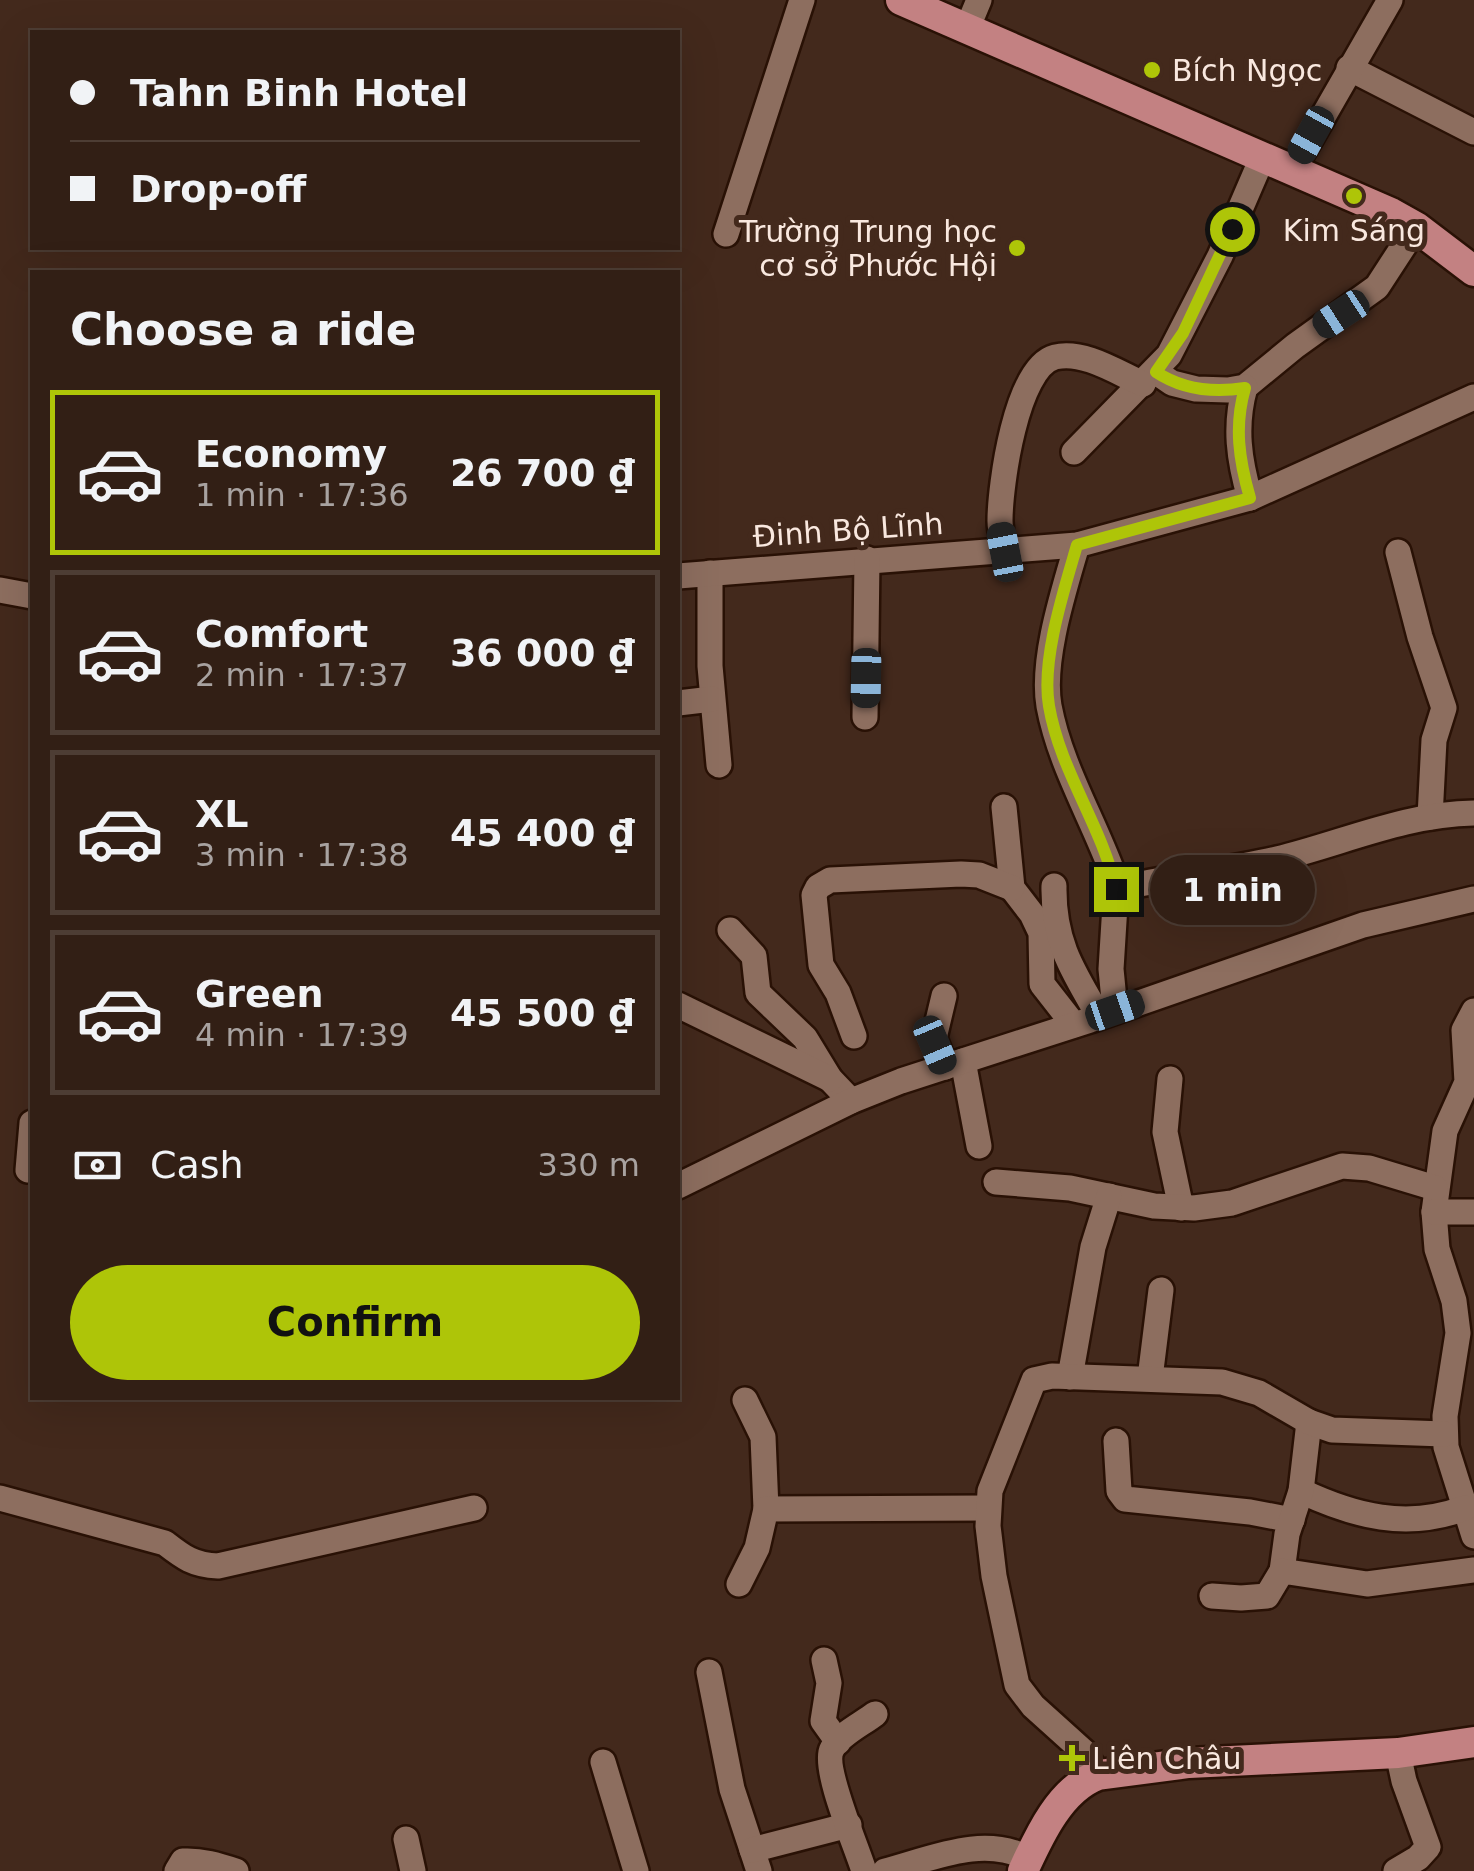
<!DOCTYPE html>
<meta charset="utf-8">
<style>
body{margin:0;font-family:"DejaVu Sans",sans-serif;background:#3d2c22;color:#f1f3f6;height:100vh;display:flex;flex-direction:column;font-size:38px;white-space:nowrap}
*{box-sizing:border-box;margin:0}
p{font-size:32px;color:#a8a2a0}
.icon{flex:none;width:55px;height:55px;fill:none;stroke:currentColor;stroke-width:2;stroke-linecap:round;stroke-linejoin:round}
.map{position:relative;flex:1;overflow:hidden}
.drawer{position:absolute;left:30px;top:270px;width:650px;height:1130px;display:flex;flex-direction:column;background:#321f15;border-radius:0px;box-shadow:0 10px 40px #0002,0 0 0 2px #4d3d34}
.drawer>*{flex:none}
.banner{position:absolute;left:30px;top:30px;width:650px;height:220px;border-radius:0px;box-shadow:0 10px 40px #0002,0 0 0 2px #4d3d34;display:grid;align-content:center;height:220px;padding:0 40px;background:#321f15}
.end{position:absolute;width:45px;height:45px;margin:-22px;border:12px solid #aec508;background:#111;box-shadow:0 0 0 5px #111}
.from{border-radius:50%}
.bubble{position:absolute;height:70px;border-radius:35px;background:#321f15;box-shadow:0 10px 40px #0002,0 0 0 2px #4d3d34;font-size:32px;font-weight:600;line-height:70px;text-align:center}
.car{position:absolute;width:30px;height:60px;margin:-30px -15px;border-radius:12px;box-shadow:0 0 8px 2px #0007;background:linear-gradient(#222 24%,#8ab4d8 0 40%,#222 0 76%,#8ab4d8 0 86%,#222 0)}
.banner b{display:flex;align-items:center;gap:35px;height:95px;font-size:38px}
.banner b+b{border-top:2px solid #4d3d34}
.banner i{width:25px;height:25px;background:#f1f3f6}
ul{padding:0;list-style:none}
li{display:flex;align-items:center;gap:30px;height:165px;margin:0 20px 15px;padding:0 20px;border:5px solid #4d3d34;border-radius:0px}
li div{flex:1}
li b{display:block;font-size:38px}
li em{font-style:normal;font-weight:600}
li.current{border-color:#aec508}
li>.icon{width:90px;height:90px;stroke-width:1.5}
h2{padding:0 40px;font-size:45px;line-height:120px}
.pay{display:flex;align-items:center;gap:25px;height:110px;padding:0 40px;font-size:38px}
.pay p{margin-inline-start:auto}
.action{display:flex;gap:20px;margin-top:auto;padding:20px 40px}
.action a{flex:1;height:115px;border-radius:60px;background:#aec508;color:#111;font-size:40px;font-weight:600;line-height:115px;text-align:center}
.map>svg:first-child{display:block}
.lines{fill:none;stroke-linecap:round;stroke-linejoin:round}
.minor-casing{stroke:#291105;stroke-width:30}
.major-casing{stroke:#291105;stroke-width:35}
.minor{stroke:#8d6e5f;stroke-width:25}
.major{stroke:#c38182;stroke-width:30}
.route{stroke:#aec508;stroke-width:12}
.poi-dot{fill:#aec508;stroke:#43291c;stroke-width:4}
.labels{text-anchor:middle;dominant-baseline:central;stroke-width:10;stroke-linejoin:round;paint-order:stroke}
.poi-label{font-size:30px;fill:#f9e8df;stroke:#43291c;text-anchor:start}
.street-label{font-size:30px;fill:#f9e8df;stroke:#43291c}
</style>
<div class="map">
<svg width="1474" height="1871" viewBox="0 0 1474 1871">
<rect width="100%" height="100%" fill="#43291c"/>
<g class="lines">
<g class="minor-casing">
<g id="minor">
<polyline points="967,29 979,0"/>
<polyline points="1349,68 1474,132"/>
<polyline points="1293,169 1390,0"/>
<polyline points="726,234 802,0"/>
<polyline points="1156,372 1172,383 1196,389 1228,390 1245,387 1295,346 1377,287 1416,227"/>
<path d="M1245,387C1234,426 1239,460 1250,498"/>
<polyline points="1074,452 1169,355 1220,256 1263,156"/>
<path d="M1077,545C1064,590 1041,660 1049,706C1060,765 1093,819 1113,874L1116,889L1111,969L1115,1010"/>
<path d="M1005,552C1003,542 1000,531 1000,521C1000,486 1016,367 1055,357C1084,350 1118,373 1143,384"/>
<polyline points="1398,552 1420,637 1444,708 1434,740 1430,817"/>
<polyline points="710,573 710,666 719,765"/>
<polyline points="678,576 1077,545 1250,498 1474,397"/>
<polyline points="0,590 32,596"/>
<polyline points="678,703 712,699"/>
<polyline points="865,717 867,559"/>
<polyline points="1004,807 1012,888 1032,914 1041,933 1042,984 1074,1025"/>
<path d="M1054,886C1053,941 1072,970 1099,1016"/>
<path d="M1116,889C1169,877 1224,871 1277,859C1343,843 1405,814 1474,813"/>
<polyline points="730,930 754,956 758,993 805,1038 830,1079 851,1101"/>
<polyline points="944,996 934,1038 945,1067"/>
<polyline points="678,1005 830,1079"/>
<polyline points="1474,1011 1464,1030 1467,1082 1445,1131 1434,1212 1437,1249 1454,1301 1458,1333 1445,1416 1446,1447 1474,1536"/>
<polyline points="854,1036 838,993 821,965 814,895 818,887 830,880 961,874 979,875 1012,888"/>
<polyline points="963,1061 979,1146"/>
<polyline points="1170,1079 1165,1132 1181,1208"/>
<polyline points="28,1170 32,1123"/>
<polyline points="996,1182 1070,1188 1154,1206 1194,1208 1232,1203 1342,1166 1369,1168 1435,1188"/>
<polyline points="678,1186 851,1101 901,1081 1090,1020 1363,925 1474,899"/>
<polyline points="1434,1212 1474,1212"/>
<polyline points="1070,1377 1093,1247 1109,1196"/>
<polyline points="1150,1378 1161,1290"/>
<polyline points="745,1400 763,1437 766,1509"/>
<polyline points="1116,1441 1119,1491 1125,1499 1250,1512 1292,1520"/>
<path d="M1301,1491C1354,1516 1407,1530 1465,1508"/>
<path d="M0,1498L165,1543C183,1557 193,1565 218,1566L474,1508"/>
<polyline points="1282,1571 1287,1534 1301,1491 1309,1422"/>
<polyline points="739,1584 757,1548 766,1509 987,1508"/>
<polyline points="1212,1596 1241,1598 1267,1596 1282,1571 1367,1584 1474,1570"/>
<polyline points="824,1660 829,1683 823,1721 838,1742"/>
<polyline points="709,1672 732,1789 759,1871"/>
<polyline points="603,1762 636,1871"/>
<polyline points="1098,1775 1084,1752 1033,1706 1017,1685 994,1576 988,1526 990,1491 1034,1380 1052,1376 1222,1382 1259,1393 1309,1422 1332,1430 1444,1434"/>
<polyline points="406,1839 413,1871"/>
<polyline points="752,1850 849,1825"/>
<path d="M177,1871L183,1861C201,1860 218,1865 236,1871"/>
<path d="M864,1871C857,1848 822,1767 832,1749C839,1735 862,1724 875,1714"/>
<path d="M885,1871C931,1859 984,1834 1029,1859"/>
<polyline points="1396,1871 1418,1858 1428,1847 1404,1781 1398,1753"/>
</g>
</g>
<g class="major-casing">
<g id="major">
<polyline points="901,0 1391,213 1416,227 1474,271"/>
<path d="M1023,1871C1039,1836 1060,1789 1098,1775L1189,1763L1398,1753L1474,1742"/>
</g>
</g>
<use href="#minor" class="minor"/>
<use href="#major" class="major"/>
</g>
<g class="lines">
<path class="route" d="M1116,889C1102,826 1060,771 1049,706C1041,660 1064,590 1077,545L1250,498C1239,460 1234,426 1245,388C1213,393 1183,390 1156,372L1183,333L1232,229"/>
</g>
<g class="poi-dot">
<circle cx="1152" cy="70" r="10"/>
<circle cx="1354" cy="196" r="10"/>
<circle cx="1017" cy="248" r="10"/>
<path d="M1067 1743h10v10h10v10h-10v10h-10v-10h-10v-10h10z"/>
</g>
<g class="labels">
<g class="poi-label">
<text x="1172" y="70">Bích Ngọc</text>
<text x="1354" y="230" text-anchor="middle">Kim Sáng</text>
<text x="997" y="231" text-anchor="end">Trường Trung học<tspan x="997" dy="34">cơ sở Phước Hội</tspan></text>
<text x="1092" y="1758">Liên Châu</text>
</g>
<g class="street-label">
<text transform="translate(848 530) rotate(-4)">Đinh Bộ Lĩnh</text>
</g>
</g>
</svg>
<i class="end from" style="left:1232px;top:229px"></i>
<i class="end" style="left:1116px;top:889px"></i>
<div class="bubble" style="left:1150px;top:855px;width:165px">1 min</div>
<i class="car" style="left:1311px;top:135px;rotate:209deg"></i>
<i class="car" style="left:1341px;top:314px;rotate:237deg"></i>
<i class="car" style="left:1005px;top:552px;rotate:349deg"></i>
<i class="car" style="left:866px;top:678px;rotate:181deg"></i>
<i class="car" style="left:1115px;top:1010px;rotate:71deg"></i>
<i class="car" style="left:935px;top:1045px;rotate:157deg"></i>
<div class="banner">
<b><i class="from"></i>Tahn Binh Hotel</b>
<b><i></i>Drop-off</b>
</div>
<section class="drawer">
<h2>Choose a ride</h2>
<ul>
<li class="current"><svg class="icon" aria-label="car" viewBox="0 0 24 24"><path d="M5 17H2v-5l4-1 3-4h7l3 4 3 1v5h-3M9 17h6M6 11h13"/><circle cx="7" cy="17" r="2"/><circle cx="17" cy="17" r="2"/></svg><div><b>Economy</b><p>1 min · 17:36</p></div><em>26 700 ₫</em></li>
<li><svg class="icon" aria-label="car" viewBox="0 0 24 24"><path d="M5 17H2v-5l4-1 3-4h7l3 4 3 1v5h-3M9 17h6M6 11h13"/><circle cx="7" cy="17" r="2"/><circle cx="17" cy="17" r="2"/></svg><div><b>Comfort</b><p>2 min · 17:37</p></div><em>36 000 ₫</em></li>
<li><svg class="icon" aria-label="car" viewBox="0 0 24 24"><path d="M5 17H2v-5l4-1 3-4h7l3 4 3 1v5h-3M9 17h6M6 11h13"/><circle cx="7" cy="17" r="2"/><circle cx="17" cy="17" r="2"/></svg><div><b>XL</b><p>3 min · 17:38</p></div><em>45 400 ₫</em></li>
<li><svg class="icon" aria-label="car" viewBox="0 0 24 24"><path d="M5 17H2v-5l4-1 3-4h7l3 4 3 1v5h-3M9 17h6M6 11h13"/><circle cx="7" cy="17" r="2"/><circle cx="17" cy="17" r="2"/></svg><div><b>Green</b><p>4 min · 17:39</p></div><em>45 500 ₫</em></li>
</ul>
<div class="pay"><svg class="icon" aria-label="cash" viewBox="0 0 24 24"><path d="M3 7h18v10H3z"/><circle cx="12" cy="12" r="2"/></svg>Cash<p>330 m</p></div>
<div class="action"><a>Confirm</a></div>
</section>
</div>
